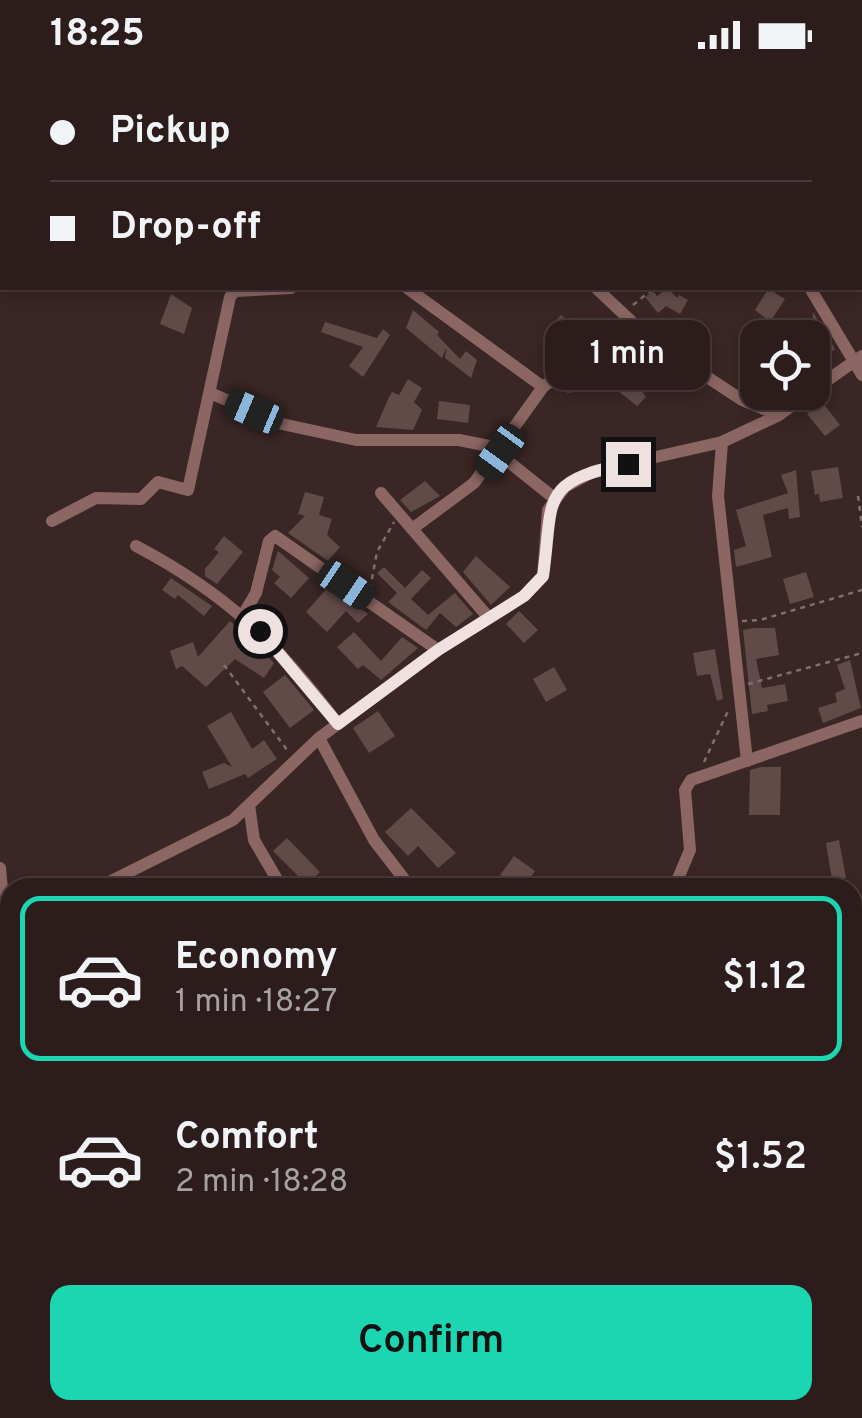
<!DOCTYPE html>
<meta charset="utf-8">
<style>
body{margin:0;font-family:Overpass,sans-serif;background:#382928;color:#f1f3f6;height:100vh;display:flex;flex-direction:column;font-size:38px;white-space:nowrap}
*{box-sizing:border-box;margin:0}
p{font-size:32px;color:#a6a1a3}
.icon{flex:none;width:55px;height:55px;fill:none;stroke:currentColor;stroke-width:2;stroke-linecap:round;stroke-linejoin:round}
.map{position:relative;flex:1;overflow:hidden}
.panel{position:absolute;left:0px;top:808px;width:862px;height:542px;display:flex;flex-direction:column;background:#2c1c1b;border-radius:30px 30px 0 0;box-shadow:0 5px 15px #0003,0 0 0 2px #483a3a}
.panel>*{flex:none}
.banner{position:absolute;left:0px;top:0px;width:862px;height:220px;box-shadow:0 5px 15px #0003,0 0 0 2px #483a3a;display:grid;align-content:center;height:220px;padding:0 50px;background:#2c1c1b}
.controls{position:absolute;left:740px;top:250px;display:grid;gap:20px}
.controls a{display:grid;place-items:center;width:90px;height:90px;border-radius:20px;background:#2c1c1b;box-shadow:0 5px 15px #0003,0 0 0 2px #483a3a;font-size:50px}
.end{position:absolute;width:45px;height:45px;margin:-22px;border:12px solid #efe1df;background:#111;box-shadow:0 0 0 5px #111}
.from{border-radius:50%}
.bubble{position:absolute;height:70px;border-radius:20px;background:#2c1c1b;box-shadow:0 5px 15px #0003,0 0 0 2px #483a3a;font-size:32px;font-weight:600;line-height:70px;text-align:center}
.car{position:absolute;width:30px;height:60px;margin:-30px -15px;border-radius:12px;box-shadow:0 0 8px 2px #0007;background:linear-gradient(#222 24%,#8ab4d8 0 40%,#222 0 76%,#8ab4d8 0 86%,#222 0)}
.banner b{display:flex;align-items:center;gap:35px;height:95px;font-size:38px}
.banner b+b{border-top:2px solid #483a3a}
.banner i{width:25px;height:25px;background:#f1f3f6}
ul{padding:18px 0 0;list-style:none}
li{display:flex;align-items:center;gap:30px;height:165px;margin:0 20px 15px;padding:0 30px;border:5px solid transparent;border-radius:20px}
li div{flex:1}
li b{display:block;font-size:38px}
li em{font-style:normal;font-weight:600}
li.selected{border-color:#1cd5b1}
li>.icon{width:90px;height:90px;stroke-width:1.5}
.primary-button{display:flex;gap:20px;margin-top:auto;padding:20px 50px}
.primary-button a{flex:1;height:115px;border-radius:20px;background:#1cd5b1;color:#111;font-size:40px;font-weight:600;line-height:115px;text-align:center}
.status{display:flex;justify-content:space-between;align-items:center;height:70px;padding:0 50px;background:#2c1c1b;direction:ltr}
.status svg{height:28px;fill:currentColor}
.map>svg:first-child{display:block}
.building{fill:#614b49}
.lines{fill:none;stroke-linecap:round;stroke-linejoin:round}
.path{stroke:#806f6d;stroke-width:2.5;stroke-dasharray:5 5;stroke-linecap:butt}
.minor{stroke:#8b6663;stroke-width:12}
.route{stroke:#efe1df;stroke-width:12}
</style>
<div class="status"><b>18:25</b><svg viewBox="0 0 49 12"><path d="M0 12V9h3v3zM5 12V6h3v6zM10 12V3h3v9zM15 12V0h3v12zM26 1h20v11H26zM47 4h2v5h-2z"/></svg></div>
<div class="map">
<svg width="862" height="1348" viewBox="0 0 862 1348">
<rect width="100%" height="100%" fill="#3a2624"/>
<g class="building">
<polygon points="668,218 677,228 679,225 688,230 680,244 666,236 658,243 645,227 653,221 657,226"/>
<polygon points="768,219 785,229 770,252 755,240"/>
<polygon points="171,224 192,238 184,264 160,254"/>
<polygon points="413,240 439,262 437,265 460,289 466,281 477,290 471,308 445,288 446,278 442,288 406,258"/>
<polygon points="813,242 835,279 812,296 812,275 824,282 812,260"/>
<polygon points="561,245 579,261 565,277 547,261"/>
<polygon points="325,252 377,268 383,259 390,265 363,307 349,296 363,277 321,262"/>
<polygon points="607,291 639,317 646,327 637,336 602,308 601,315 592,313 593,319 567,323 565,313 599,305 599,292"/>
<polygon points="408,309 422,318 414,332 422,340 413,360 376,357 389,327 392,322 399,325"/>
<polygon points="439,331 470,335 468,353 437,349"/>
<polygon points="822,332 840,355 825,366 807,344"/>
<polygon points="838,397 843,428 820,432 819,424 815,425 811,401"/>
<polygon points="796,400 800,447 789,449 788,438 763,445 772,487 736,497 734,480 746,476 736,440 788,423 781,405"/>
<polygon points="425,411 440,426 411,442 400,430"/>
<polygon points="305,422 324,427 319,445 332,449 327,465 340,477 328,491 288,463 305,446 298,444"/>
<polygon points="224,466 243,482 217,514 205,506 205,499 219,482 214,479"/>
<polygon points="278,481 309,508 291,528 274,513 280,507 272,500"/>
<polygon points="476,486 510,517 491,535 463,502"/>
<polygon points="384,497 405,518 422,500 431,508 411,529 428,545 455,523 473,544 456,557 440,543 426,560 388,532 397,523 377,503"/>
<polygon points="806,502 814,527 790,534 783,509"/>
<polygon points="171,508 212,536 204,546 178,525 175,529 162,520"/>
<polygon points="329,516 368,544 358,553 346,541 327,562 306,542"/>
<polygon points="519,541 538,560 524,573 506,554"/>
<polygon points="230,551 274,593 264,608 235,589 206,617 182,596 176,599 170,581 193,572 198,587"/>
<polygon points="754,558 775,558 779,585 756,589 762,618 785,614 788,631 767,635 768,641 752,644 743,560"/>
<polygon points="354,562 381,591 402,567 418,578 381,610 363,595 358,599 337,577"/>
<polygon points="715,579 723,629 717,631 710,604 697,606 693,583"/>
<polygon points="850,590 861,638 823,653 818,638 837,632 835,623 845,619 837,595"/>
<polygon points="554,597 567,620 546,632 533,609"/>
<polygon points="285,605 314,640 290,658 263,622"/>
<polygon points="378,641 395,666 369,683 353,658"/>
<polygon points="231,642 252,679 264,670 277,689 248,708 245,704 209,719 202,702 224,693 232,697 207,656"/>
<polygon points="761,697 781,697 780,745 749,745 750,700"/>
<polygon points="411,738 456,783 438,798 418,776 408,786 385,762"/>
<polygon points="287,768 320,802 307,815 273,781"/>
<polygon points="839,770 846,808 832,810 826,773"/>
<polygon points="514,786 535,801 523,818 500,805"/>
</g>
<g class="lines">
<g class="path">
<polyline points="755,0 757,2"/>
<polyline points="178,2 178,0"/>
<polyline points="860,199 862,197"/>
<polyline points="633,235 654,218"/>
<polyline points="858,426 862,457"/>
<polyline points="370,519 377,482 394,452"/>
<polyline points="742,551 760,550 862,520"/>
<polyline points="224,595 287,680"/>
<polyline points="748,614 862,583"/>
<polyline points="704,692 728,641"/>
<polyline points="0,924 6,916"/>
<polyline points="0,1078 10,1075"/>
</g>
<g class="minor">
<polyline points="497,0 498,2"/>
<polyline points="860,24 862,24"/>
<polyline points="407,218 543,317"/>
<polyline points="596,218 681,298"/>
<polyline points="810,218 862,305"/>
<polyline points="611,281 645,261"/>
<polyline points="812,321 862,286"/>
<polyline points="210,323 282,354 356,370 459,370 489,376 554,428"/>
<polyline points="722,372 718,426 747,691"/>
<polyline points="381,423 489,548"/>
<polyline points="52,451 96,428 141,429 158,412 188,420 230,227 235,221 291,218"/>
<polyline points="412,459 474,413 543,317 588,283 611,281 701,303 742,330 779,345"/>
<path d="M136,476C227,524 276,572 338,654"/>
<polyline points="243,545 256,523 269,471 275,466 438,580"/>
<polyline points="319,668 374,770 411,818"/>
<polyline points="249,735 254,770 282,818"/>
<polyline points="0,798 10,905"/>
<polyline points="97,818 233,750 319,668 438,580 524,526 543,506 548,440 565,417 594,401 722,372 779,345 811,322"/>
<polyline points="674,818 690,780 685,720 691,710 862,651"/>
<polyline points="852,940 862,939"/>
<polyline points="852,1099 862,1094"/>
<polyline points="852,1166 862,1163"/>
<polyline points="237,1340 237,1348"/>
<polyline points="281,1340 285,1348"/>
<polyline points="342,1340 347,1348"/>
<polyline points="492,1340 496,1348"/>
<polyline points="102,1344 113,1340"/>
</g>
</g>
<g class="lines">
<path class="route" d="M260,561L338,654L438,580L524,526L543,506C554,431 537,411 628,394"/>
</g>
</svg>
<div class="controls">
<a><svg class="icon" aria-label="locate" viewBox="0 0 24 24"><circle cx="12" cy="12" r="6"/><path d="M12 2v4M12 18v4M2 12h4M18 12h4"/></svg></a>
</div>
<i class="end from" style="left:260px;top:561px"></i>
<i class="end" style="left:628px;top:394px"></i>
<div class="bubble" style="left:545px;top:250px;width:165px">1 min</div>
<i class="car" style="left:254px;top:342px;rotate:293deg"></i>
<i class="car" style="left:500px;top:382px;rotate:216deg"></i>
<i class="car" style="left:346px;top:515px;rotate:124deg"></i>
<div class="banner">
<b><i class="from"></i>Pickup</b>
<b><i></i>Drop-off</b>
</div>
<section class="panel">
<ul>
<li class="selected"><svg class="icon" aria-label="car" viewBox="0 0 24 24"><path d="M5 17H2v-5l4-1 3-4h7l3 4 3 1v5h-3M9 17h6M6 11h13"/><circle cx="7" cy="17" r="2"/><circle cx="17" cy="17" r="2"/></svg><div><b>Economy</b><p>1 min · 18:27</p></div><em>$1.12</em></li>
<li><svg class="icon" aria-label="car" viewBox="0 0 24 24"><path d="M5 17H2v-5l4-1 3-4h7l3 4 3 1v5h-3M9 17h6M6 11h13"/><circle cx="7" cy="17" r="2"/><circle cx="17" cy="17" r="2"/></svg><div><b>Comfort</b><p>2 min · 18:28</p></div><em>$1.52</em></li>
</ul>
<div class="primary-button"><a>Confirm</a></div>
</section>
</div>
